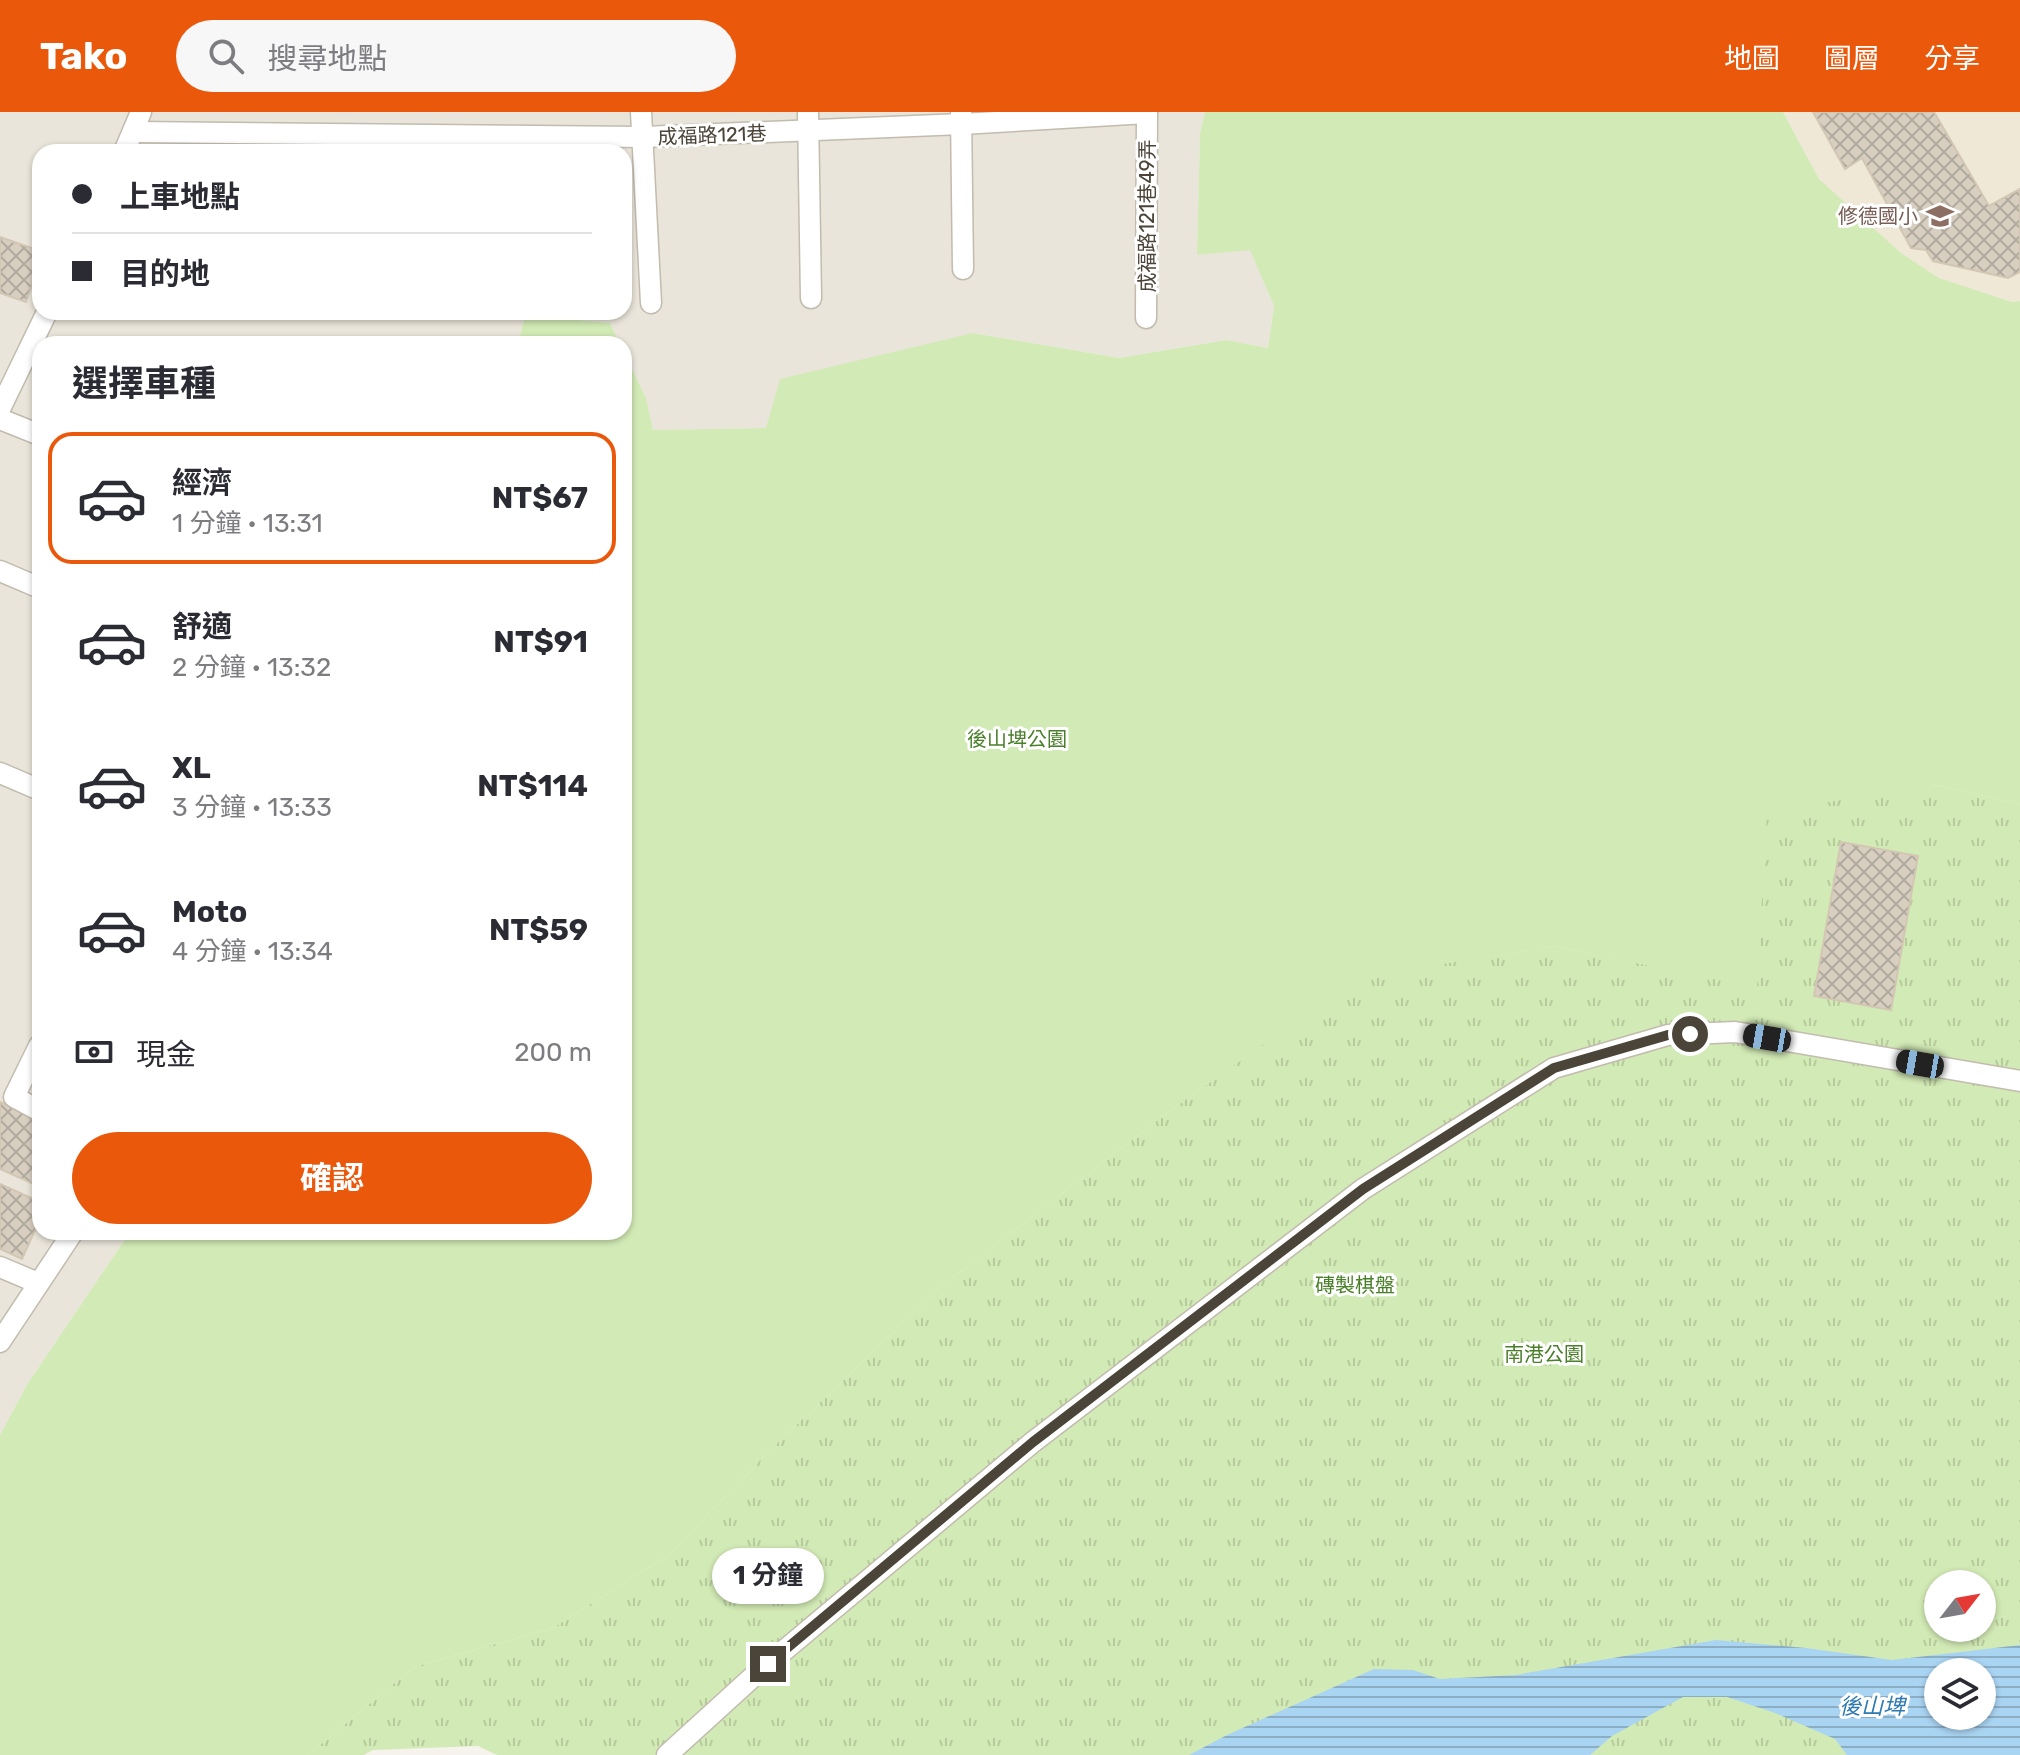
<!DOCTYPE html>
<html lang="zh-TW">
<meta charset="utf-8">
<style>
body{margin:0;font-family:Rubik,"Noto Sans TC",sans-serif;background:#f7f7f7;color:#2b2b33;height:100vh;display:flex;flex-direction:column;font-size:30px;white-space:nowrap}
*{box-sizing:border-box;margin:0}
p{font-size:26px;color:#7c7c81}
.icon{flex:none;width:44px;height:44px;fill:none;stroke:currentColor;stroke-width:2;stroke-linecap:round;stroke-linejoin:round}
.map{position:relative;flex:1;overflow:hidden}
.details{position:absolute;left:32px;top:224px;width:600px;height:904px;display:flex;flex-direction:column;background:#fff;border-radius:24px;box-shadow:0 2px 6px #0004}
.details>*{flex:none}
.top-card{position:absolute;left:32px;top:32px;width:600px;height:176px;border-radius:24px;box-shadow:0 2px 6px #0004;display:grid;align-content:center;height:176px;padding:0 40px;background:#fff}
.needle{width:52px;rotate:59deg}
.tools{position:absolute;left:1924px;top:1458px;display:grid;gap:16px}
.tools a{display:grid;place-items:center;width:72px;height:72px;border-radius:50%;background:#fff;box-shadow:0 2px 6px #0004;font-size:40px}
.end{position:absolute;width:36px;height:36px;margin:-18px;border:10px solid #4b4439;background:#fff;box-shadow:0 0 0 4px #fff}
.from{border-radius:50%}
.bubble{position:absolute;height:56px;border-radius:28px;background:#fff;box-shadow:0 2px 6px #0004;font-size:26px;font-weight:700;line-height:56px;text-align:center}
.car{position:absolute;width:24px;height:48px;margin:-24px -12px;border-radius:10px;box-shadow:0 0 6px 2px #0007;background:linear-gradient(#222 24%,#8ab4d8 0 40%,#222 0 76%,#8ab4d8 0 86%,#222 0)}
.top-card b{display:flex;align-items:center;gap:28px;height:76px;font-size:30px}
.top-card b+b{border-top:2px solid #e1e1e2}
.top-card i{width:20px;height:20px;background:#2b2b33}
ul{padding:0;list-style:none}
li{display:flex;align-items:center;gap:24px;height:132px;margin:0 16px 12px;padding:0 24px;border:4px solid transparent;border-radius:24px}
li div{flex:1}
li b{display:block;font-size:30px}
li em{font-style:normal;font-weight:700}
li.active{border-color:#ea580c}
li>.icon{width:72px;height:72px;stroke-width:1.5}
h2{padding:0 40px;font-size:36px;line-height:96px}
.pay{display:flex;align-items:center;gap:20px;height:88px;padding:0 40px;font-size:30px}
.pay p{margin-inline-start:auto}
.primary-button{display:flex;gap:16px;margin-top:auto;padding:16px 40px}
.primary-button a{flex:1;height:92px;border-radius:48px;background:#ea580c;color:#fff;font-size:32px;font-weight:700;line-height:92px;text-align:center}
header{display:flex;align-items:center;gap:48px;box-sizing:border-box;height:112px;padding:0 40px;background:#ea580c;color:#fff}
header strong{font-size:38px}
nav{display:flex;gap:44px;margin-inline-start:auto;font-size:28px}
.search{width:560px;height:72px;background:#f7f7f7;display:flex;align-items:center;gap:20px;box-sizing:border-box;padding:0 28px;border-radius:44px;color:#7c7c81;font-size:30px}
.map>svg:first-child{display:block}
.residential{fill:#eae5da;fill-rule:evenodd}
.education{fill:#efe8d6}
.grass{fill:#d2eab5}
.park{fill:url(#park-tufts);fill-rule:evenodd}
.water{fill:url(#water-rules);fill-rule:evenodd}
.building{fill:url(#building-cross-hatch);stroke:#d3c7b4;stroke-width:2}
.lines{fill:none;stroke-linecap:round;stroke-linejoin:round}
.lane-casing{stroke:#c2bbae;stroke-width:23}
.lane{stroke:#fff;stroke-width:20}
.route{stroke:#4b4439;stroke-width:10}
.labels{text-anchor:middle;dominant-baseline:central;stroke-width:6;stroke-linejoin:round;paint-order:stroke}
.street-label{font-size:20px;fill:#4b4439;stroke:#fff}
.education-label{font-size:20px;fill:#785e54;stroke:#fff;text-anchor:end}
.park-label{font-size:20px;fill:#4a7f2a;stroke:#fff}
.water-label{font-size:22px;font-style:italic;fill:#2e7ab2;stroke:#fff}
</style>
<header>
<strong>Tako</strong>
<div class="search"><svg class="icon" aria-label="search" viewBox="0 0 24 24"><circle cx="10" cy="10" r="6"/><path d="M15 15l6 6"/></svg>搜尋地點</div>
<nav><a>地圖</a><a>圖層</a><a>分享</a></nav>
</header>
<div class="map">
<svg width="2020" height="1643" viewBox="0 0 2020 1643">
<defs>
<pattern id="park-tufts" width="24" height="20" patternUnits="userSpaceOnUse" patternTransform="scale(2)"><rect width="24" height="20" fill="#d2eab5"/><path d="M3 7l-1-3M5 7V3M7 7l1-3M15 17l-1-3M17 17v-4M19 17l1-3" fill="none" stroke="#b6ca9c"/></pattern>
<pattern id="water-rules" width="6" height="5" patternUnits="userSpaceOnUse" patternTransform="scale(2)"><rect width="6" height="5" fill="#a9d4f2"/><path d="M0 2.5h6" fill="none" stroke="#8caec5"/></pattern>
<pattern id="building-cross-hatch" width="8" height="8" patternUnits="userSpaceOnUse" patternTransform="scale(2)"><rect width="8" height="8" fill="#d8cfc1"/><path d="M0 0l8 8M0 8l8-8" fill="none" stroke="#b1aa9e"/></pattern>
</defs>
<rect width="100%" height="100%" fill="#f6f3ec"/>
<path class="residential" d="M0,0H1205L1200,21L1197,143L1250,137L1274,194L1268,236L1226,228L1119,246L973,221L766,316L653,318L646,286L624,240V232H620L610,211L525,203L518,232H40V1120H130L28,1271L0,1323ZM40,40H624V200H40Z"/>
<polygon class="education" points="1783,0 2020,0 2020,189 2012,190 1939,166 1901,141 1819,67"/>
<g class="grass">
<polygon points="1205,0 1783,0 1819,67 1901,141 1939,166 2012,190 2020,189 2020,692 1932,672 1758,877 1553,834 1357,867 1167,1001 942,1174 769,1339 670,1442 553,1516 414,1555 308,1643 0,1643 0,1323 28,1271 130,1120 624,1120 624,240 646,286 653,318 766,316 780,267 973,221 1119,246 1226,228 1268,236 1274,194 1250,138 1197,143 1200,21"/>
<polygon points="525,203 610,211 620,232 518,232"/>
</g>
<path class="park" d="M1932,672L2020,692V1643H497L478,1634L373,1638L364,1643H308L414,1555L553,1516L670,1442L769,1339L942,1174L1167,1001L1357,866L1553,834L1757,876L1767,701ZM1938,1472H1982V1516H1938ZM1938,1560H1982V1604H1938Z"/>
<path class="water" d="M1716,1528L1806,1536L1892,1548L2020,1533V1643H1847L1835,1627L1775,1601L1727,1585H1683L1612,1624L1590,1643H1189L1227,1623L1374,1557L1413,1558L1440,1567L1516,1563ZM1938,1560H1982V1604H1938Z"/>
<g class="building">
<polygon points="1813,0 1934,0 1989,94 2020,77 2020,160 2008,166 1933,149 1926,138 1911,136 1862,46 1845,57"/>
<polygon points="0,125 40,139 40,150 26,190 0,181"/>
<polygon points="1841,730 1918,744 1891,898 1814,884"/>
<polygon points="0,990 40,1007 40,1075 0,1057"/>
<polygon points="0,1072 40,1090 40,1107 22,1147 0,1137"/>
</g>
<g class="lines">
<g class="lane-casing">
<g id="lane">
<polyline points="641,0 651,191"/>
<polyline points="808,0 811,186"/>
<polyline points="961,1 963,157"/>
<polyline points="134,20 643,25 962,12 1147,1"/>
<polyline points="124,40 141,0"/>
<polyline points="1146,206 1147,0"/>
<polyline points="0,297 47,200"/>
<polyline points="0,307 40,323"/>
<polyline points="0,459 40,476"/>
<polyline points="0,661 40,678"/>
<polyline points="39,934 14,985 40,999"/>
<polyline points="0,1155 38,1171"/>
<polyline points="0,1230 73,1120"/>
<polyline points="667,1643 756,1562 1033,1330 1363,1077 1554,956 1668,923 1735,920 2020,969"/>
</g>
</g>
<use href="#lane" class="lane"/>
</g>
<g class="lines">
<polyline class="route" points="768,1552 1033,1330 1363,1077 1554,956 1668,923 1690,922"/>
</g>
<defs>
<g id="school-bare" transform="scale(2.16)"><path d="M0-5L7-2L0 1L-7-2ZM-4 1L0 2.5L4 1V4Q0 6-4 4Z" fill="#8d6e63" stroke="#fff" stroke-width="2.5" paint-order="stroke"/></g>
</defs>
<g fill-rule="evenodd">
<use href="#school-bare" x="1940" y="104"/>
</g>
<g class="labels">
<g class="street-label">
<text transform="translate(712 23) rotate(-2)">成福路121巷</text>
<text transform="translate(1147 104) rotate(-90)">成福路121巷49弄</text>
</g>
<g class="education-label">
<text x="1918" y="104">修德國小</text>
</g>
<g class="park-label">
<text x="1017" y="627">後山埤公園</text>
<text x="1355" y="1173">磚製棋盤</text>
<text x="1544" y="1242">南港公園</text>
</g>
<g class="water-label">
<text x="1872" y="1594">後山埤</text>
</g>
</g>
</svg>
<div class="tools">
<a><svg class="needle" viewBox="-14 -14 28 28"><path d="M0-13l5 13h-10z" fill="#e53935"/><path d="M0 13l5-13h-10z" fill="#7c7c81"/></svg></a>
<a><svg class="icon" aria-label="layers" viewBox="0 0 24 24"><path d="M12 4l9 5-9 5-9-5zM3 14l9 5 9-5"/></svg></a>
</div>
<i class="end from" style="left:1690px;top:922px"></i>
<i class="end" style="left:768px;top:1552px"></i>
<div class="bubble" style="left:712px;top:1436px;width:112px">1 分鐘</div>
<i class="car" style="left:1767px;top:926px;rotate:280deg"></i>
<i class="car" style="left:1920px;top:952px;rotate:280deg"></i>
<div class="top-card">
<b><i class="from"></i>上車地點</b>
<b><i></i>目的地</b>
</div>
<section class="details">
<h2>選擇車種</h2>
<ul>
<li class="active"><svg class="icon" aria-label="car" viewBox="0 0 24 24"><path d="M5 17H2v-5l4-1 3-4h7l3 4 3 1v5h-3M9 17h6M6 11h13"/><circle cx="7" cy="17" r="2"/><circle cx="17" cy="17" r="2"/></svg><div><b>經濟</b><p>1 分鐘 · 13:31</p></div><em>NT$67</em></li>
<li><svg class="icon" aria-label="car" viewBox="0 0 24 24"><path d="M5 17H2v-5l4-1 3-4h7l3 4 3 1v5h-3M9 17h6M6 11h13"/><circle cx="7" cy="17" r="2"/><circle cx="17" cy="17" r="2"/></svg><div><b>舒適</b><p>2 分鐘 · 13:32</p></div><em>NT$91</em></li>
<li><svg class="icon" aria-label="car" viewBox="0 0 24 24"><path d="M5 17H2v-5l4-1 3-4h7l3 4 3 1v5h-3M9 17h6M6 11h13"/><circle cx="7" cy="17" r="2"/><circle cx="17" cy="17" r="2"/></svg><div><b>XL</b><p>3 分鐘 · 13:33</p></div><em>NT$114</em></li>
<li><svg class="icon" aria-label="car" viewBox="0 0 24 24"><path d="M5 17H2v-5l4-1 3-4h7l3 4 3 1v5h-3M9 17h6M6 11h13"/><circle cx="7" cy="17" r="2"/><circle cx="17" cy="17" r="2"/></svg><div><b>Moto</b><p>4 分鐘 · 13:34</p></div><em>NT$59</em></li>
</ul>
<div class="pay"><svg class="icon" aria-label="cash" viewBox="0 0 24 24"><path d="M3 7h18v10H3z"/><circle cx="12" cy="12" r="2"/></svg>現金<p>200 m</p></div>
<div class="primary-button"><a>確認</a></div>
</section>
</div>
